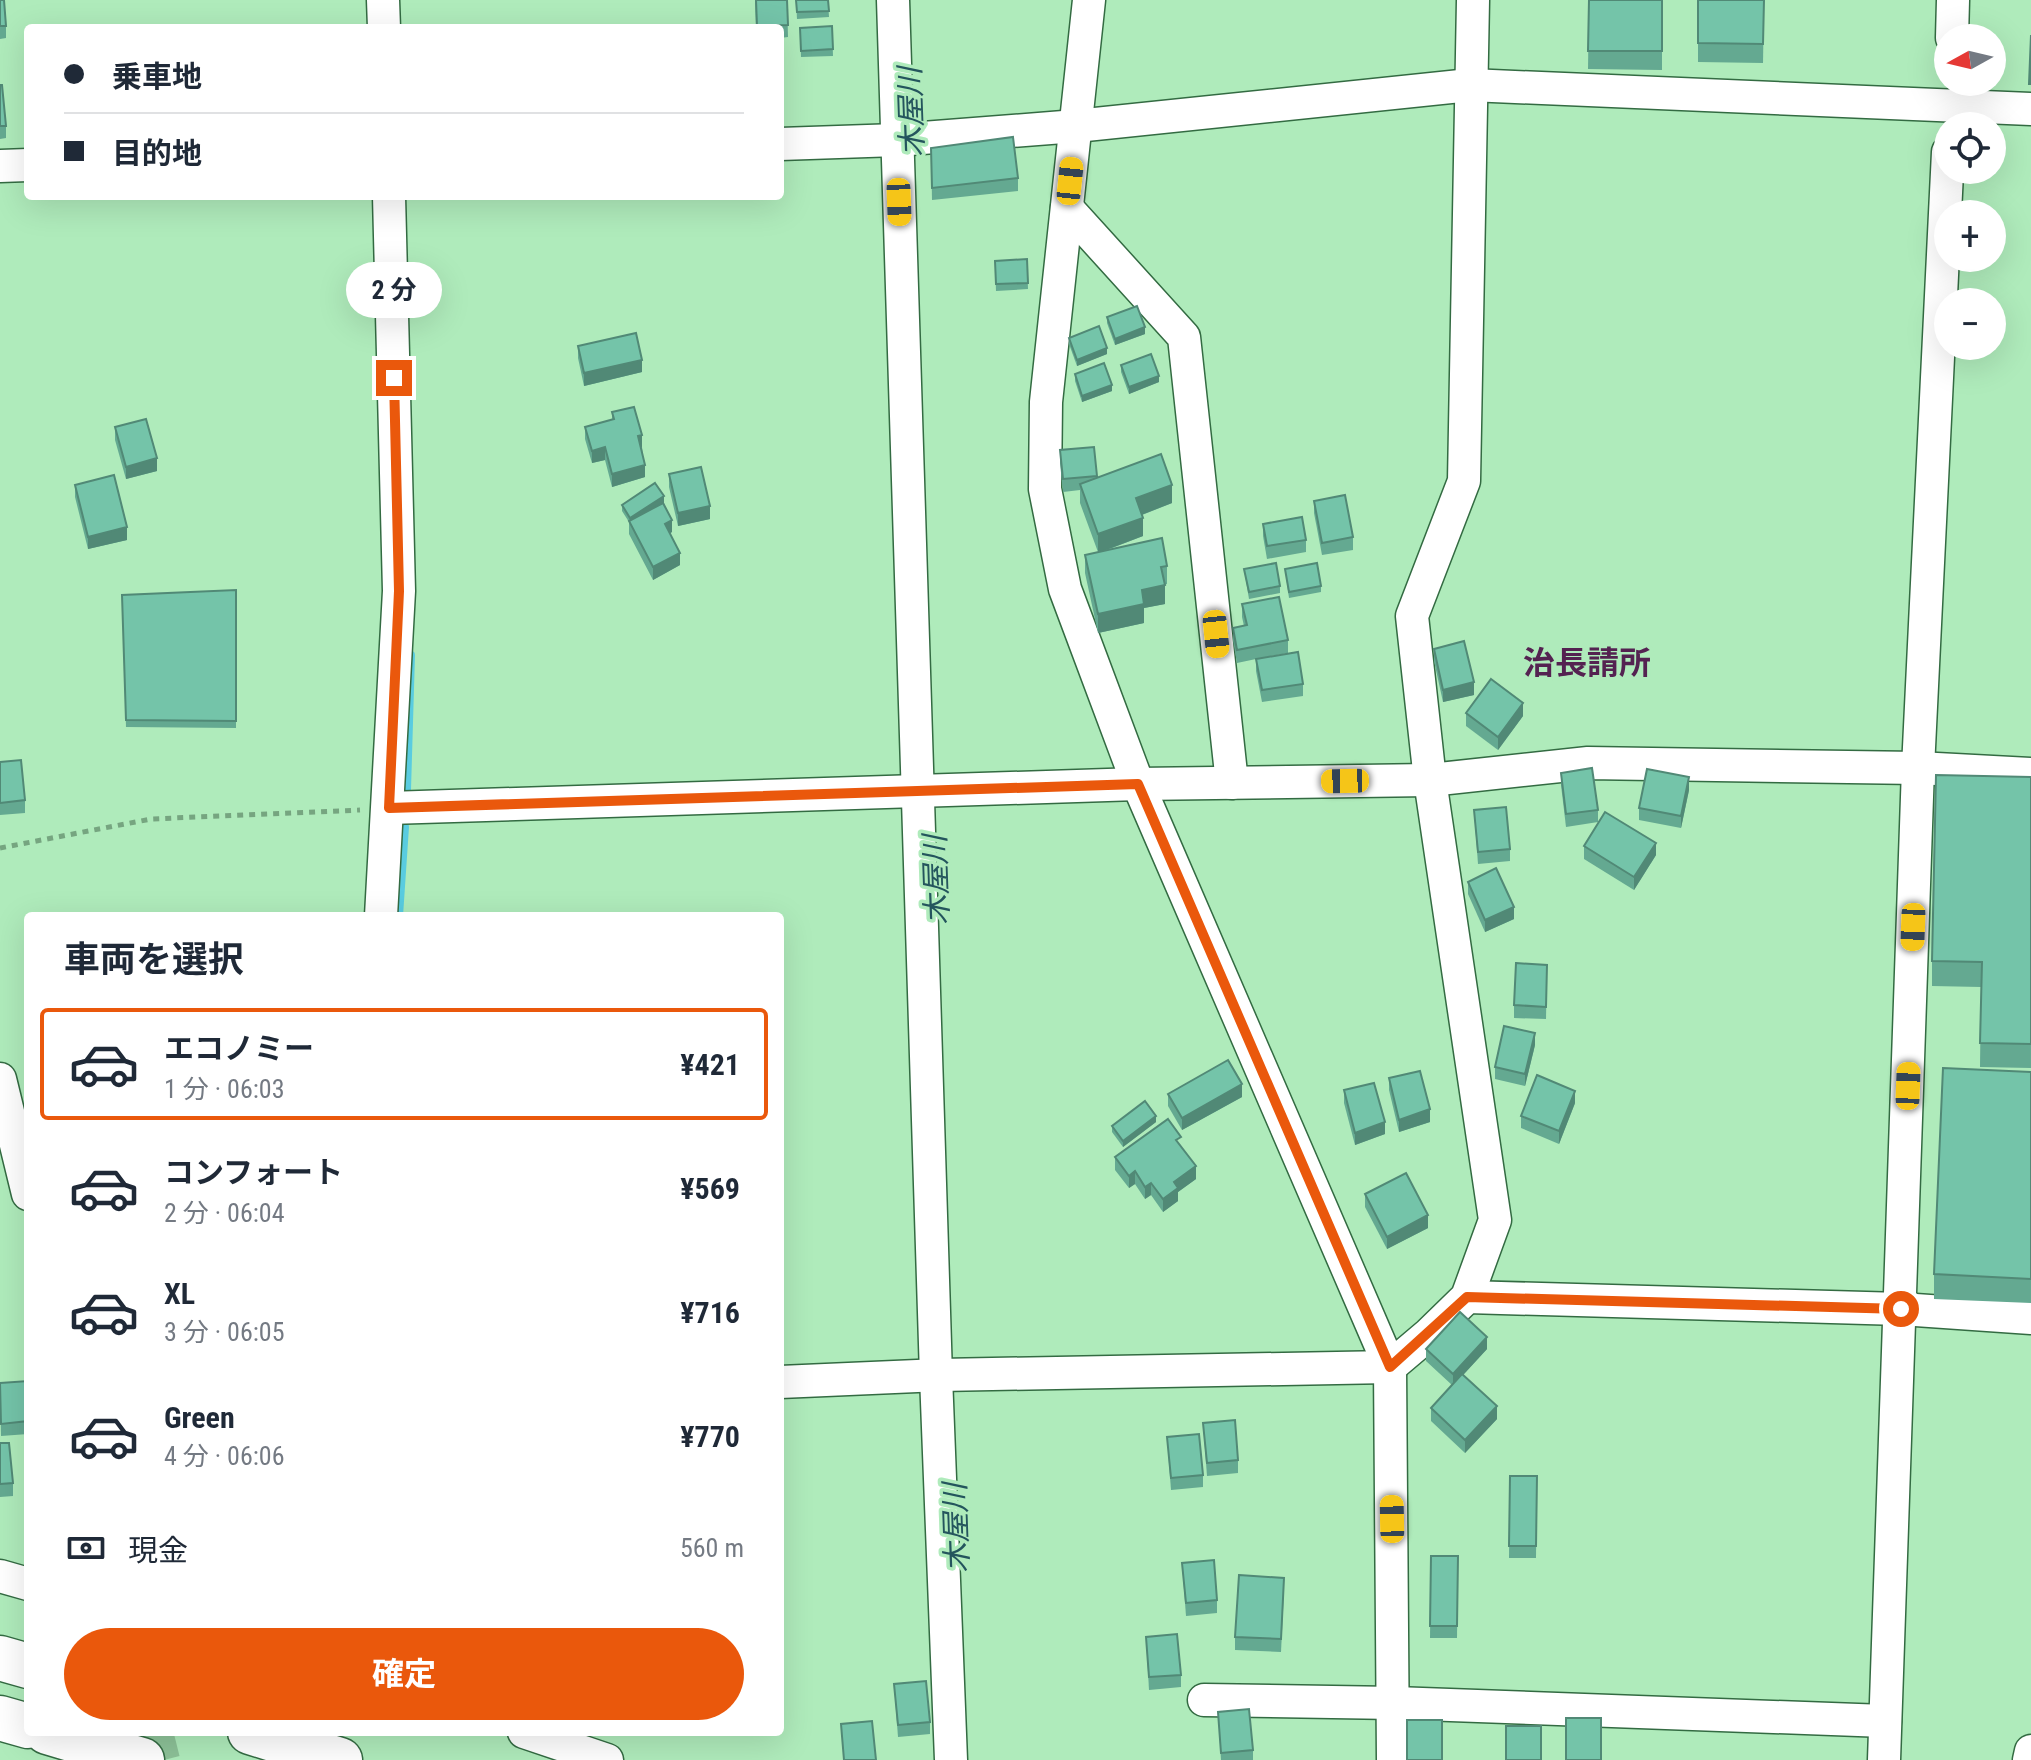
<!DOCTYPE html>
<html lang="ja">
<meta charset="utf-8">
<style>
body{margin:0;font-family:"Roboto Condensed","Noto Sans JP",sans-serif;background:#f2f2f3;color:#1f2937;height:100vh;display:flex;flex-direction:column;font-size:30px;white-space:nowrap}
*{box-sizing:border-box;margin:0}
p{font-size:26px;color:#747a83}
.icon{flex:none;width:44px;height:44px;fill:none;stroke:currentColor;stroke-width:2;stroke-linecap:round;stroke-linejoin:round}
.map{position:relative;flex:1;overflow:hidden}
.drawer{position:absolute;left:24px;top:912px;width:760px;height:824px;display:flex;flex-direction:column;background:#fff;border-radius:8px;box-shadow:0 8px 32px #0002}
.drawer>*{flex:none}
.hud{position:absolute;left:24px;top:24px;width:760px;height:176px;border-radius:8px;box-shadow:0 8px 32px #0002;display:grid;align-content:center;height:176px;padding:0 40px;background:#fff}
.needle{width:52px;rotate:262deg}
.fabs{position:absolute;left:1934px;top:24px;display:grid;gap:16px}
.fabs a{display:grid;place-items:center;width:72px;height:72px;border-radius:50%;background:#fff;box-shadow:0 8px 32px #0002;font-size:40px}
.end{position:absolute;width:36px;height:36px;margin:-18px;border:10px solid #ea580c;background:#fff;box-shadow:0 0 0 4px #fff}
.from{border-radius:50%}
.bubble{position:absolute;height:56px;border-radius:28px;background:#fff;box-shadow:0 8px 32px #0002;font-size:26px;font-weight:700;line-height:56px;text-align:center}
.car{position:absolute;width:24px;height:48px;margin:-24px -12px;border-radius:10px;box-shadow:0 0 6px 2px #0007;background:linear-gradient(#f5c518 24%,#345 0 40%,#f5c518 0 76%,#345 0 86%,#f5c518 0)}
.hud b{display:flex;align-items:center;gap:28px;height:76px;font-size:30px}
.hud b+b{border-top:2px solid #e0e1e3}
.hud i{width:20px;height:20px;background:#1f2937}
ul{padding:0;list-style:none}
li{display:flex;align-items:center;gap:24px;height:112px;margin:0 16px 12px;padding:0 24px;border:4px solid transparent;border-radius:8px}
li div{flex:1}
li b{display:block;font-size:30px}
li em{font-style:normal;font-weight:700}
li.selected{border-color:#ea580c}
li>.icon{width:72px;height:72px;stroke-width:1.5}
h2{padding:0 40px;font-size:36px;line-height:96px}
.pay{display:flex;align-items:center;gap:20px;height:88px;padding:0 40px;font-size:30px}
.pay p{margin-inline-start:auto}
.button{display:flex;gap:16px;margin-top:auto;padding:16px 40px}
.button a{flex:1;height:92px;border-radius:48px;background:#ea580c;color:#fff;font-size:32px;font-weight:700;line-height:92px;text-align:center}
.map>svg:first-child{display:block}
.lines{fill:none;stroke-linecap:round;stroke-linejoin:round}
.stream{stroke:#59cce0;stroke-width:8}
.minor-tunnel{stroke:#8dc298;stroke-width:32;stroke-dasharray:32 16;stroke-linecap:butt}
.minor-casing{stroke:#336b42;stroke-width:35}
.motorway-casing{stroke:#336b42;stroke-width:47}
.path{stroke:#76a580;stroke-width:5;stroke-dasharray:6 6;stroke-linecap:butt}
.minor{stroke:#fff;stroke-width:32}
.motorway{stroke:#fff;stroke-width:44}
.wall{fill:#64a991}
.shaded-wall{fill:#518976}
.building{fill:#74c4a9;stroke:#518976;stroke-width:2}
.route{stroke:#ea580c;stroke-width:10}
.labels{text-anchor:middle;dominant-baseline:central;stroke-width:7;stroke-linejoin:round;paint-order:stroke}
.water-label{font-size:30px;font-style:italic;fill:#24555d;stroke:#afebbb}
.quarter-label{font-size:32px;font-weight:bold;fill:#542251;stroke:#afebbb}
</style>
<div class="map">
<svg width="2031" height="1760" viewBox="0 0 2031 1760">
<rect width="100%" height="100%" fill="#afebbb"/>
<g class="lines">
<g class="stream">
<polyline points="407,790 411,655"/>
<polyline points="399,916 405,827"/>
</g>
<polyline class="minor-tunnel" points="157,1732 164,1760"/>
<g class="minor-casing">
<g id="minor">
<polyline points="383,0 384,28"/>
<polyline points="893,0 936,1376 951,1760"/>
<polyline points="1089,0 1046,402 1045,489 1065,589 1138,784 1390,1367 1393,1760"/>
<polyline points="1952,38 1953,0"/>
<polyline points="780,144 897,140 1076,126 1470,85 2031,109"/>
<polyline points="0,166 28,165"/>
<polyline points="1067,208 1184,337 1232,783"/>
<polyline points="389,808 1138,784 1430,780 1588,763 1918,768 2031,774"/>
<polyline points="381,916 399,591 389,196"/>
<polyline points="0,1079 28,1194"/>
<polyline points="1467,1297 1901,1309 2031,1318"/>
<polyline points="780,1382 940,1375 1390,1367 1429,1334 1467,1297 1495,1220 1430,780 1412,616 1464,481 1473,0"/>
<polyline points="0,1576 28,1584"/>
<polyline points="1204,1700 1395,1703 1885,1721"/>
<polyline points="524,1732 607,1760"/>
<polyline points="1884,1760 1918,768 1948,152"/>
<polyline points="2029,1760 2031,1751"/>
</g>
</g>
<g class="motorway-casing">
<g id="motorway">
<polyline points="0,1658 28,1666"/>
<polyline points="0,1718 28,1726"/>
<polyline points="47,1732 142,1760"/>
<polyline points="250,1732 340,1760"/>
</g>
</g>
<polyline class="path" points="0,848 151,819 360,810"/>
<use href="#minor" class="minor"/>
<use href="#motorway" class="motorway"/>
</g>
<g class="wall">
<polygon points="0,0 6,26 6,38 0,39"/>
<polygon points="755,0 787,0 788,37 780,38 780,28 756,28"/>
<polygon points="796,0 828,0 829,17 797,19"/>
<polygon points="1589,0 1662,0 1662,70 1588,69"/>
<polygon points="1698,0 1764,0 1763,63 1698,62"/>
<polygon points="832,26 833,56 801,57 800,28"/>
<polygon points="0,85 6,126 6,138 0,139"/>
<polygon points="931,148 1018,178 1018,191 932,200"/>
<polygon points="1027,259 1028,289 996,291 995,261"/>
<polygon points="1107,317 1145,334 1115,345 1107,323"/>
<polygon points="1069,338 1107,354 1077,366 1069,344"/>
<polygon points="578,346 642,372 584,386 578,358"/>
<polygon points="1121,365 1159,382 1129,394 1121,372"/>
<polygon points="1075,374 1112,391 1082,402 1075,381"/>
<polygon points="612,412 642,447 645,477 612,487 605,460 592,463 585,439 585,427 612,420"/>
<polygon points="115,427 157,471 126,479 115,440"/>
<polygon points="1094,447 1097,478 1172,503 1142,515 1143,536 1107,550 1167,566 1167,584 1164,585 1165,604 1144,608 1144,623 1098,633 1085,573 1085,555 1098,552 1080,503 1080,490 1063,492 1060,463 1060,450"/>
<polygon points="669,474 710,519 678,526 669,487"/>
<polygon points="75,485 127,540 88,549 75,497"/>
<polygon points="1314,501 1353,537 1353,550 1322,555 1314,513"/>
<polygon points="664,503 672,532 670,533 680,565 653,580 629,534 629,522 622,511 622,505"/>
<polygon points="1263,524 1306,540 1306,552 1267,559 1263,536"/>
<polygon points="1244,569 1280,586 1280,593 1249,599"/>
<polygon points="1285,569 1321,586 1321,592 1289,598"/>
<polygon points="236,590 236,728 126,727 122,595"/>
<polygon points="1242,604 1288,640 1288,653 1266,657 1303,684 1303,696 1262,702 1256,671 1256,659 1237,663 1233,641 1233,628 1244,626 1242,617"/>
<polygon points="1434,649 1474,695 1443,702 1434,661"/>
<polygon points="1466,713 1523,716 1498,750 1466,726"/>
<polygon points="0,762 25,800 25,813 0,815"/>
<polygon points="1561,773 1598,810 1598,822 1566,827 1561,785"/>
<polygon points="2031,777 2031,1068 1980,1067 1981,987 1932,986 1932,961"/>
<polygon points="1689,790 1681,828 1639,820 1639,808"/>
<polygon points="1474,810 1510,849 1510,861 1478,864"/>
<polygon points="1584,846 1656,855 1634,890 1584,859"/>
<polygon points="1468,882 1514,919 1485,932 1468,894"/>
<polygon points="1547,965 1546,1019 1514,1018 1514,1005"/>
<polygon points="1535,1045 1525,1086 1495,1079 1495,1067"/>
<polygon points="2031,1072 2031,1303 1934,1299 1934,1274"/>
<polygon points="1389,1078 1430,1122 1399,1132 1389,1090"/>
<polygon points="1344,1090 1385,1134 1355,1145 1344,1103"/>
<polygon points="1168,1094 1242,1097 1182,1130 1168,1106"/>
<polygon points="1575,1103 1559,1144 1521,1128 1521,1116"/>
<polygon points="1156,1122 1123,1147 1112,1132 1112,1126"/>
<polygon points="1181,1146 1196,1179 1178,1192 1178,1201 1163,1212 1151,1195 1145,1199 1135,1184 1129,1188 1115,1170 1115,1157"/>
<polygon points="1365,1194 1428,1228 1387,1249 1365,1207"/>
<polygon points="1426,1349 1487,1349 1463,1375 1497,1419 1465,1453 1431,1421 1431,1408 1452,1385 1426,1361"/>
<polygon points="28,1381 28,1434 1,1436 0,1383"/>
<polygon points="1203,1423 1238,1460 1238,1473 1207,1476"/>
<polygon points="1167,1437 1203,1475 1203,1487 1171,1490"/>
<polygon points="0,1443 13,1483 13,1496 0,1497"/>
<polygon points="1510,1476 1537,1476 1536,1558 1509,1558"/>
<polygon points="1431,1556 1458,1556 1457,1638 1430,1638"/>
<polygon points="1182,1563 1217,1600 1217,1613 1186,1616"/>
<polygon points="1284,1590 1281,1652 1235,1650 1235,1637"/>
<polygon points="1146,1637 1181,1675 1181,1687 1149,1690"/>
<polygon points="894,1684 930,1722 930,1734 898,1737"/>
<polygon points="1218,1712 1253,1750 1253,1760 1221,1760"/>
</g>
<g class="shaded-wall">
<polygon points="1145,327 1145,334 1115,345 1115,339"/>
<polygon points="1107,348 1107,354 1077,366 1077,360"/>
<polygon points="642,360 642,372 584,386 584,373"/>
<polygon points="1159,376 1159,382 1129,394 1129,387"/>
<polygon points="1112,385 1112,391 1082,402 1082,396"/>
<polygon points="642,435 642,447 638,449 638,436"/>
<polygon points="605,447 605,460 592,463 592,451"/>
<polygon points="157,458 157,471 126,479 126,467"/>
<polygon points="645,465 645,477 612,487 612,474"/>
<polygon points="1172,485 1172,503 1136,517 1136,498"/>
<polygon points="664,496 664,503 630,525 630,518"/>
<polygon points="710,506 710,519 678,526 678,513"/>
<polygon points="1143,518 1143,536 1098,553 1098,534"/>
<polygon points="672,520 672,532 665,536 665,524"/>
<polygon points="127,527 127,540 88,549 88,537"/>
<polygon points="680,553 680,565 653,580 653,567"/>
<polygon points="1165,585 1165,604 1144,608 1144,623 1098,633 1098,614 1142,590"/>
<polygon points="1474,682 1474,695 1443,702 1443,690"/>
<polygon points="1523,703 1523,716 1498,750 1498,737"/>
<polygon points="1689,777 1689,790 1681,828 1681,816"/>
<polygon points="1656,843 1656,855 1634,890 1634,877"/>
<polygon points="1514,907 1514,919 1485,932 1485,920"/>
<polygon points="1535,1033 1535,1045 1525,1086 1525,1074"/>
<polygon points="1242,1084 1242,1097 1182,1130 1182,1118"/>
<polygon points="1575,1091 1575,1103 1559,1144 1559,1131"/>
<polygon points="1430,1109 1430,1122 1399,1132 1399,1120"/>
<polygon points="1156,1116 1156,1122 1123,1147 1123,1141"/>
<polygon points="1385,1122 1385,1134 1355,1145 1355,1133"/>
<polygon points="1196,1166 1196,1179 1178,1192 1178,1201 1163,1212 1163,1199 1174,1182"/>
<polygon points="1135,1171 1135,1184 1129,1188 1129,1176"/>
<polygon points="1151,1183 1151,1195 1145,1199 1145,1187"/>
<polygon points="1428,1215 1428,1228 1387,1249 1387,1237"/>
<polygon points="1487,1337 1487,1349 1453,1386 1453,1374"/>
<polygon points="1497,1406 1497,1419 1465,1453 1465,1440"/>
</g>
<g class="building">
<polygon points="0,0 4,0 6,26 0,26"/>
<polygon points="756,0 787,0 788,25 757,26"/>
<polygon points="796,0 828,0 829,11 797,12"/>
<polygon points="1589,0 1662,0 1662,51 1588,51"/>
<polygon points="1698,0 1764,0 1763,44 1698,43"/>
<polygon points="832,26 833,49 801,51 800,28"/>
<polygon points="2031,35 2031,84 2029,84"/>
<polygon points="0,85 2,85 6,126 0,126"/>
<polygon points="1013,137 1018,178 932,188 931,148"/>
<polygon points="1027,259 1028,283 996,284 995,261"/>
<polygon points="1137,306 1145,327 1115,339 1107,317"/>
<polygon points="1099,326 1107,348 1077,360 1069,338"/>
<polygon points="636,333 642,360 584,373 578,346"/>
<polygon points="1151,354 1159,376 1129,387 1121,365"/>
<polygon points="1104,363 1112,385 1082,396 1075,374"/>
<polygon points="634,407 642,435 638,436 645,465 612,474 605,447 592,451 585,427 614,419 612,412"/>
<polygon points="146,419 157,458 126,467 115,427"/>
<polygon points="1094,447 1097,476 1063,479 1060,450"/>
<polygon points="1161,454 1172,485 1136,498 1143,518 1098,534 1080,484"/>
<polygon points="701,467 710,506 678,513 669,474"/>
<polygon points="114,475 127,527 88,537 75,485"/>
<polygon points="655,483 664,496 630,518 622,505"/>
<polygon points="1345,495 1353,537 1322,543 1314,501"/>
<polygon points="663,503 672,520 665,524 680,553 653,567 629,521"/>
<polygon points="1302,517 1306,540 1267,546 1263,524"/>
<polygon points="1162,538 1167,566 1161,567 1165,585 1142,590 1144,604 1098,614 1085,555"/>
<polygon points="1276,563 1280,586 1249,592 1244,569"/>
<polygon points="1317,563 1321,586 1289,592 1285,569"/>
<polygon points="236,590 236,721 126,720 122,595"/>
<polygon points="1279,597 1288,640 1237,650 1233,628 1247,625 1242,604"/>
<polygon points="1464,641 1474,682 1443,690 1434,649"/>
<polygon points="1298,652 1303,684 1262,690 1256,659"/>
<polygon points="1491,679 1523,703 1498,737 1466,713"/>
<polygon points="21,760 25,800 0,803 0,762"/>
<polygon points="1592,768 1598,810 1566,814 1561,773"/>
<polygon points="1647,769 1689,777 1681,816 1639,808"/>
<polygon points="1936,775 2031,777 2031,1044 1980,1043 1982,962 1932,961"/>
<polygon points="1506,807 1510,849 1478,852 1474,810"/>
<polygon points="1605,812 1656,843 1634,877 1584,846"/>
<polygon points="1496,868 1514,907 1485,920 1468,882"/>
<polygon points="1516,963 1547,965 1546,1007 1514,1005"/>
<polygon points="1504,1026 1535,1033 1525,1074 1495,1067"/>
<polygon points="1228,1060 1242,1084 1182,1118 1168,1094"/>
<polygon points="1943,1068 2031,1072 2031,1279 1934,1274"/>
<polygon points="1420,1071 1430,1109 1399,1120 1389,1078"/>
<polygon points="1537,1075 1575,1091 1559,1131 1521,1116"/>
<polygon points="1374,1083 1385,1122 1355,1133 1344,1090"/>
<polygon points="1145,1101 1156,1116 1123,1141 1112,1126"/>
<polygon points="1168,1119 1181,1137 1176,1140 1196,1166 1174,1182 1178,1188 1163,1199 1151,1183 1145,1187 1135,1171 1129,1176 1115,1157"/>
<polygon points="1406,1173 1428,1215 1387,1237 1365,1194"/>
<polygon points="1460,1312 1487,1337 1453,1374 1426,1349"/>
<polygon points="1462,1374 1497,1406 1465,1440 1431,1408"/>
<polygon points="28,1381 28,1421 1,1424 0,1383"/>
<polygon points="1235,1420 1238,1460 1207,1463 1203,1423"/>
<polygon points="1199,1434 1203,1475 1171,1478 1167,1437"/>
<polygon points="0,1443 9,1443 13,1483 0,1484"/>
<polygon points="1510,1476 1537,1476 1536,1546 1509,1546"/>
<polygon points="1431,1556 1458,1556 1457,1626 1430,1626"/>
<polygon points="1214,1560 1217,1600 1186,1603 1182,1563"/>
<polygon points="1239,1575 1284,1578 1281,1639 1235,1637"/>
<polygon points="1177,1634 1181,1675 1149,1677 1146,1637"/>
<polygon points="926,1681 930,1722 898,1725 894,1684"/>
<polygon points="1249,1709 1253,1750 1221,1753 1218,1712"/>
<rect x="1566" y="1718" width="35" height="42"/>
<rect x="1407" y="1720" width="35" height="40"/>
<polygon points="872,1721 876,1760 844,1760 841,1724"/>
<rect x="1506" y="1726" width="35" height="34"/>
</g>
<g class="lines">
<polyline class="route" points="394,378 399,591 389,808 1138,784 1390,1367 1467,1297 1901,1309"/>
</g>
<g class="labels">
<g class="water-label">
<text transform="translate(911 112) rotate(-92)">木屋川</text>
<text transform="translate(936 880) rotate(-92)">木屋川</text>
<text transform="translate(956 1528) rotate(-92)">木屋川</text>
</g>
<g class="quarter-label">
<text x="1587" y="663">治長請所</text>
</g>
</g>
</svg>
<div class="fabs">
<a><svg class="needle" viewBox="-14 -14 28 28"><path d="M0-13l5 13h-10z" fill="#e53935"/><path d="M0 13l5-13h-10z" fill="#747a83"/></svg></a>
<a><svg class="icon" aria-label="locate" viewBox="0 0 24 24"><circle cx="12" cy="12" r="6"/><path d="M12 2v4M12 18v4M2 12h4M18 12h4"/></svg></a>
<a>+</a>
<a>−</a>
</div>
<i class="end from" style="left:1901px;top:1309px"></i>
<i class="end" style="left:394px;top:378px"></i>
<div class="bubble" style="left:346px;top:262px;width:96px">2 分</div>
<i class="car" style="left:1070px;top:181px;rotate:6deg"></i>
<i class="car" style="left:899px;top:202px;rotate:178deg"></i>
<i class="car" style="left:1216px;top:634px;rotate:174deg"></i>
<i class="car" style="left:1345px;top:781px;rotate:269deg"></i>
<i class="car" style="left:1913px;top:927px;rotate:182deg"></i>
<i class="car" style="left:1908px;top:1086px;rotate:2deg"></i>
<i class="car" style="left:1392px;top:1519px;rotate:359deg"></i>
<div class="hud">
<b><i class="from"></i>乗車地</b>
<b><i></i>目的地</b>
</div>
<section class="drawer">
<h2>車両を選択</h2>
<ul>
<li class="selected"><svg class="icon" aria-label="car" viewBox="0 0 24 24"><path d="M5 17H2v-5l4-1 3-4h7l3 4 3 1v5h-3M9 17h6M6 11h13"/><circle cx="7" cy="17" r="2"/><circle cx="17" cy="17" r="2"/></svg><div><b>エコノミー</b><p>1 分 · 06:03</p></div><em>¥421</em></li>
<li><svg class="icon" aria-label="car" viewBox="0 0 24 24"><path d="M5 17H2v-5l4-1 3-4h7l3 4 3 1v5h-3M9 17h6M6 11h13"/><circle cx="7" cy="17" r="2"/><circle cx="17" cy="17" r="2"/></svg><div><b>コンフォート</b><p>2 分 · 06:04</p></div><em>¥569</em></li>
<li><svg class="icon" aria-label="car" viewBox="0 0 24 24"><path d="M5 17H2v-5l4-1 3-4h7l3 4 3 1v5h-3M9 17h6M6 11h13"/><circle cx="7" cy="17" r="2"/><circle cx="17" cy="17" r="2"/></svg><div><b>XL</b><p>3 分 · 06:05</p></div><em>¥716</em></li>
<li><svg class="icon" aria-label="car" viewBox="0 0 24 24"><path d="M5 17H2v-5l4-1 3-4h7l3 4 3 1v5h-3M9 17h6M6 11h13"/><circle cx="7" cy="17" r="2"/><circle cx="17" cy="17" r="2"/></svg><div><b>Green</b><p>4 分 · 06:06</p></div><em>¥770</em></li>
</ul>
<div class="pay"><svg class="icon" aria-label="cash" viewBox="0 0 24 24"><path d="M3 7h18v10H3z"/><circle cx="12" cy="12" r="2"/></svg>現金<p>560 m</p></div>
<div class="button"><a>確定</a></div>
</section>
</div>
